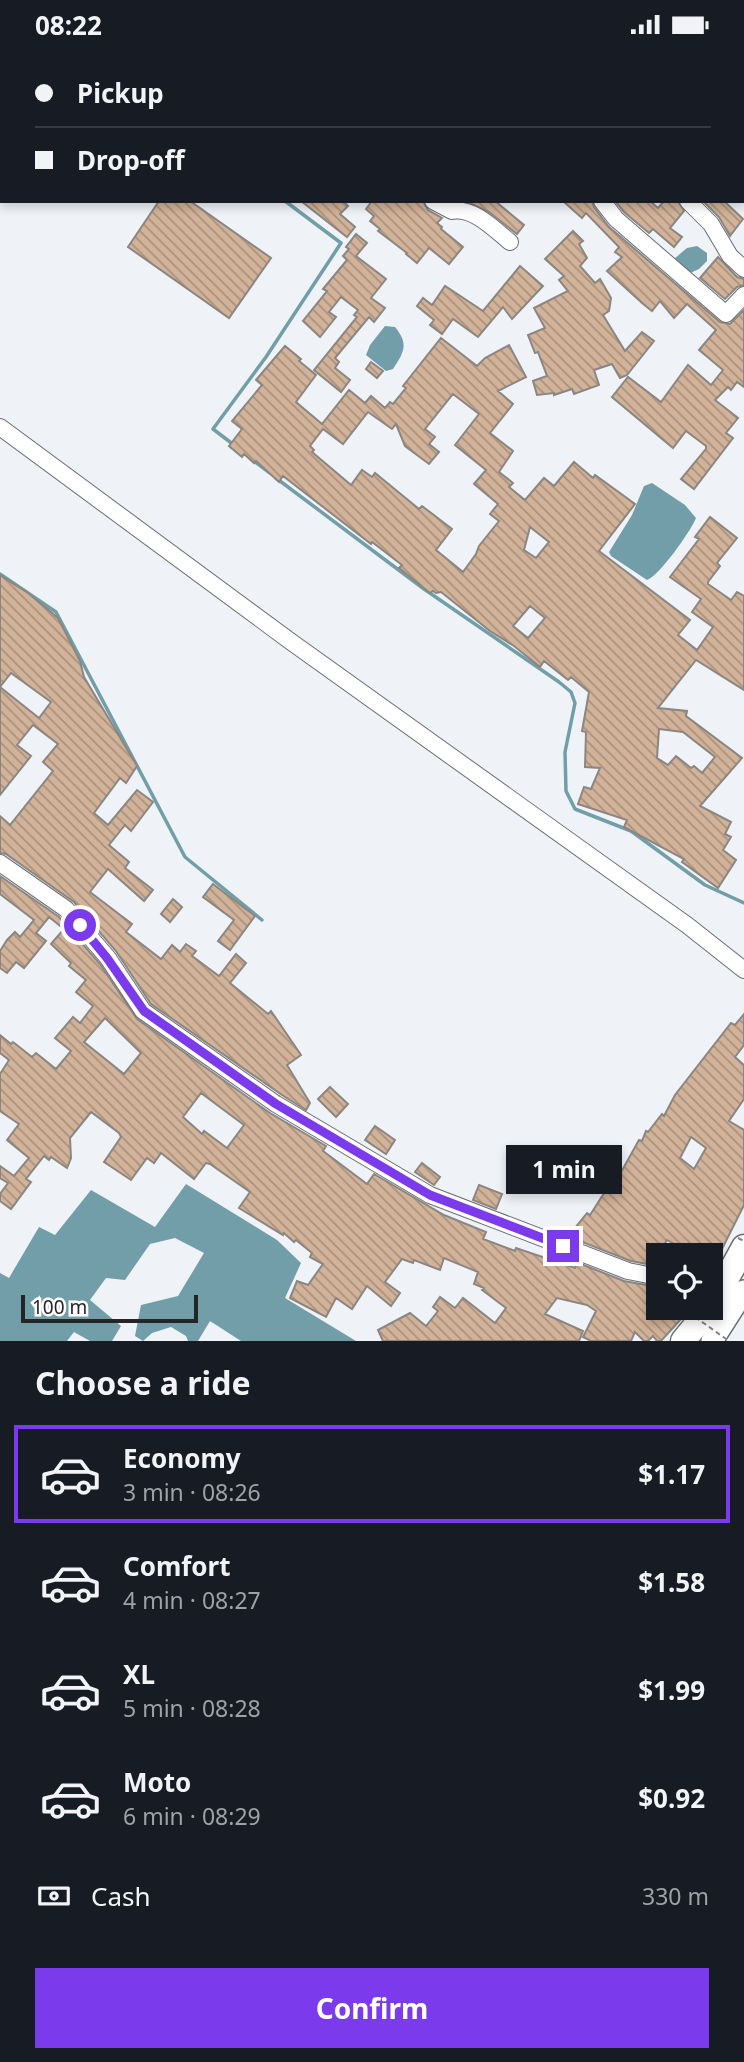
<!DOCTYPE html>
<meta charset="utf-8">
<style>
body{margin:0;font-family:"Noto Sans",sans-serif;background:#242831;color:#f1f3f6;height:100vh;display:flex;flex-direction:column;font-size:26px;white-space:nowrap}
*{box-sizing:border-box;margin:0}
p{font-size:23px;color:#9ea1a6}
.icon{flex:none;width:38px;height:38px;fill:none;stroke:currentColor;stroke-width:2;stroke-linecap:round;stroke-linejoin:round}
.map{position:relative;height:1292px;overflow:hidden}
.drawer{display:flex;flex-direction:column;background:#171b24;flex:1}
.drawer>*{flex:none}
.guide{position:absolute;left:0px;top:0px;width:746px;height:154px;box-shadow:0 4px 10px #0003;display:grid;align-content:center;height:154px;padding:0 35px;background:#171b24}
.fabs{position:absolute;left:646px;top:1194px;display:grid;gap:14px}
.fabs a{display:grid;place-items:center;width:77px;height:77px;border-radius:0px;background:#171b24;box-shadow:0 4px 10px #0003;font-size:35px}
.scale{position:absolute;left:21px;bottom:18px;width:177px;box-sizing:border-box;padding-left:7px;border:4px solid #232527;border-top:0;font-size:19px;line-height:24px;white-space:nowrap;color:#232527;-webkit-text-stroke:5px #fff;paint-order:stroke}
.end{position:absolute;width:32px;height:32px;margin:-16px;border:9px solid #7c3aed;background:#fff;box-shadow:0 0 0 4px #fff}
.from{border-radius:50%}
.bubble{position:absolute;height:49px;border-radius:0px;background:#171b24;box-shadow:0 4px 10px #0003;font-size:23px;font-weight:700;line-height:49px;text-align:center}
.guide b{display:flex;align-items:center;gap:24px;height:66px;font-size:26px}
.guide b+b{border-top:2px solid #363941}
.guide i{width:18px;height:18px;background:#f1f3f6}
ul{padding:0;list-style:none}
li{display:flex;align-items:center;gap:21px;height:98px;margin:0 14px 10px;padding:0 21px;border:4px solid transparent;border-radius:0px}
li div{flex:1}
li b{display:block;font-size:26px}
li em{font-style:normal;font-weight:700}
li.current{border-color:#7c3aed}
li>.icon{width:63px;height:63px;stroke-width:1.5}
h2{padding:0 35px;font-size:32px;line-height:84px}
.pay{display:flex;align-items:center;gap:18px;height:77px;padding:0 35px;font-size:26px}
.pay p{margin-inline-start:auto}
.cta{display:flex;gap:14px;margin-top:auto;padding:14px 35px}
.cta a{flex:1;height:80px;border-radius:0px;background:#7c3aed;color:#fff;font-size:28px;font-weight:700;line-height:80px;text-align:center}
.status{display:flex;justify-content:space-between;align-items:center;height:49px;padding:0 35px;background:#171b24;direction:ltr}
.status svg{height:19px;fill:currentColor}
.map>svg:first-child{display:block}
.water{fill:#719ea8}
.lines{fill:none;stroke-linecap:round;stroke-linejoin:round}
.stream{stroke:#719ea8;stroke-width:3.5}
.building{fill:url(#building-back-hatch);stroke:#8b8682;stroke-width:2;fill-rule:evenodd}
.minor-casing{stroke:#6a6d72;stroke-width:18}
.major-casing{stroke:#6a6d72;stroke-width:24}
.highway-casing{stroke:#6a6d72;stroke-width:27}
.minor{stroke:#fff;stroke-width:16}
.major{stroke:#fff;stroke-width:21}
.highway{stroke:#fff;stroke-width:24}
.path-bridge{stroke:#85888b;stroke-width:2;stroke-dasharray:5 3.5;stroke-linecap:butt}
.route{stroke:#7c3aed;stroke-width:9}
</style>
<div class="status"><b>08:22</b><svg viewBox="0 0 49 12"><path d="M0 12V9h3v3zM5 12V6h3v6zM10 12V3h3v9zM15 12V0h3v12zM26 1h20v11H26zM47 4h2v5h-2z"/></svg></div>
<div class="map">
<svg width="744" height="1292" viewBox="0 0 744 1292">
<defs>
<pattern id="building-back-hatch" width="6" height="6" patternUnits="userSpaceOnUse" patternTransform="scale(1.75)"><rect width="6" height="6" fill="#d2b399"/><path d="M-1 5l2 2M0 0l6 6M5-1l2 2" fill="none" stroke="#aa917d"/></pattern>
</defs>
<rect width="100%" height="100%" fill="#eff3f8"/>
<g class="water">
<polygon points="3,0 49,1 2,2 0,74 0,4"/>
<polygon points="697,197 707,204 707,212 699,220 684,227 674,210 687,199"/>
<path d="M385,277L395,278C409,295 404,303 393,320L386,322L366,306L370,296Z"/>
<path d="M652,434L685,456L696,469C691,482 659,527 647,531L611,507L609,503L632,466L644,437Z"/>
<polygon points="186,1135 277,1191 301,1214 285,1249 356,1292 241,1292 210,1272 198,1292 188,1292 186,1287 171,1278 152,1284 143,1292 135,1287 141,1256 178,1247 204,1204 175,1189 150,1195 125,1231 106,1229 90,1251 121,1277 112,1292 90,1292 74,1283 67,1292 0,1292 0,1224 9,1229 39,1178 55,1186 91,1141 155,1178"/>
</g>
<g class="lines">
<g class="stream">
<polyline points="234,396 213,380 266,308 341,194 285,152"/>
<polyline points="254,412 270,424"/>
<polyline points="276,429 424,540 559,633 571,643 575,654 565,703 566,742 575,760 631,782 705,836 744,854"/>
<polyline points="0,525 56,563 185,808 262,871"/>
</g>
</g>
<g class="building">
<polygon points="159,152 190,152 271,209 229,269 128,198"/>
<polygon points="301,152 343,152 348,157 340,165 355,178 347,188"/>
<polygon points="372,152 423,152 428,161 442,169 437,174 442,178 441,180 463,198 449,215 429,199 417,214 406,205 407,204 378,182 380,180 370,172 374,167 366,160"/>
<polygon points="466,152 495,152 524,176 517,185 489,163"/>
<polygon points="563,152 592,152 594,158 609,178 720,273 730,275 744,261 744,338 737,333 731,341 728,338 715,351 738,369 726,384 733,389 694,440 681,430 706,400 706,397 686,382 673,399 612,348 628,328 661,353 688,316 711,336 723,321 699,301 716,281 687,255 674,269 660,252 652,262 642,254 607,222 622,208 615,203 619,198 586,164 582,169"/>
<polygon points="615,152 650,152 658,159 664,152 678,152 684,162 670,179 682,188 674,198 653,180 649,184 624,163"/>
<polygon points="703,152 724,152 743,170 730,187 719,168"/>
<polygon points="573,182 583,192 579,195 587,209 580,217 595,234 600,230 611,249 609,262 603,266 625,302 642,283 654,292 627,326 620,329 612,315 594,321 599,336 574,345 572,340 554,346 554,344 537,346 533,332 547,327 538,303 535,304 528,286 545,279 534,259 568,242 559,231 564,227 545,210"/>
<polygon points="356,185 367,194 356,207 386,230 371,249 385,259 374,273 369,268 335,309 339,313 335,319 350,331 341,343 314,321 357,268 354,266 358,261 341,248 329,263 336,268 320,288 303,272 327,242 323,240 347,211 343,207 349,200 346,198"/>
<polygon points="718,208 737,228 744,230 744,236 737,238 725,250 700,229"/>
<polygon points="520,217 543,237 512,270 503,258 478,288 453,270 442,285 430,276 434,271 417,257 423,249 432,256 445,237 483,262"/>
<path d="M441,289L477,317L485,309L509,296L526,328L498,342L513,355L490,384L513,402L499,423L513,434L509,438L525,451L544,429L554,437L574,413L593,429L595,426L635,455L599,502L690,571L678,586L697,601L713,578L692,563L701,550L670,528L699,490L695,488L710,468L737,489L717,514L720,517L708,533V535L731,551L737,543L744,547V641L696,611L658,659L687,662L686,667L742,709L700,757L731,773L725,785L731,788L723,801L736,811L718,839L682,813L684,810L624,778L627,771L578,755L584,738L591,740L600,719L585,718L586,683L582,682L589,643L571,628L568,631L544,612L540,618L514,597L490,582L441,543L436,544L433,542L430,544L399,519L402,516L372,493L371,495L283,427L279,433L256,412L254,414L244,405L242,408L229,397L242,380L232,372L262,336L256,331L285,297L301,310L299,312L316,326L296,353L322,375L349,341L365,354L371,347L385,359L390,353L393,355L406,339L403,337ZM453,345L479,365L455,396L486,421L474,435L498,455L490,465L499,472L479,497L476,505L463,523L436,501L452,480L422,457L419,460L375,424L372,428L362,421L351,436L312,403L314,401L310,397L323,380L343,395L368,363L392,380L396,375L405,397L429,415L439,403L429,395L435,388L425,380ZM530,478L549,493L536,509L524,501ZM530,557L545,569L528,589L513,577ZM659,680L683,683L715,708L702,724L694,717L691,719L676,707L668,716L657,709Z"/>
<polygon points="371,313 383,322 377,329 366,320"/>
<path d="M0,526L28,544L58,569L80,612L84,628L137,717L126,734L120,729L94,764L108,776L137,741L153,753L131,782L125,776L109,796L129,813L125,819L153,841L144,852L108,820L90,843L132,875L126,883L161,910L172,896L180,903L186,895L196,902L192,907L219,927L236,905L246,914L230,934L268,965L271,962L301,1006L287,1016L310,1054L306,1061L282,1046L151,955L116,902L74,853L6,805L0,804V767L10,776L53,722L43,713L58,695L33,676L17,696L31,707L0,746ZM11,624L51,653L39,669L0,638Z"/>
<path d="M0,827L59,868L100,915L137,970L270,1064L326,1097L323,1102L367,1135L374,1125L444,1166L486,1183L483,1190L515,1202L516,1199L575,1219L576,1213L624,1232L658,1238V1258H692L661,1292H657L653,1287L648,1292H644L635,1283L631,1292H591L583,1288L596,1262L587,1256L557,1249L545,1265L583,1282L579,1292H383L378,1281L410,1264L426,1277L438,1262L433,1258L440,1248L455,1259L463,1249L495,1274L506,1259L482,1241L484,1239L474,1235L478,1223L444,1209L440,1221L414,1211L413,1214L402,1210L385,1233L400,1244L391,1257L367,1237L352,1260L336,1249L326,1268L290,1249L297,1232L308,1236L323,1215L310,1208L312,1204L296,1191L294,1193L284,1184L283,1186L239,1159L250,1143L210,1115L206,1114L194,1130L161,1104L154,1114L147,1109L131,1131L104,1113L121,1088L119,1084L91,1063L70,1089L71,1109L67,1119L51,1108L49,1111L44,1107L26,1130L31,1133L11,1160L0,1152V1145L8,1134L0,1129V1117L14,1127L29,1109L7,1091L19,1075L0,1062V1025L9,1011L0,1004V986L11,995L13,993L32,1008L36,1004L56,1020L71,1002L55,989L73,968L80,974L93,957L76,943L86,931L69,917L71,914L51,895L64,880L49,868L36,884L46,892L24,919L16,913L7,924L0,919V902L7,891L15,883L20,888L34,871L0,845ZM105,969L141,1004L124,1025L84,993ZM201,1044L244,1076L227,1099L204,1082L202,1085L183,1068Z"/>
<polygon points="213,835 255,867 230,901 218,892 234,871 203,848"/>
<polygon points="173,850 182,858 170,873 161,865"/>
<path d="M744,965V996L735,1008L744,1016V1050L729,1072L744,1081V1156L710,1224V1206H694L667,1191L658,1206V1217L631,1212L577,1191L570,1185L587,1164L590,1166L617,1124L620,1125L639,1091L642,1092L646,1082L648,1083L662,1065L664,1067L675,1046L731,974L735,976ZM691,1088L706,1099L694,1120L680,1109Z"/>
<polygon points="330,1038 348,1055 336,1068 318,1050"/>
<polygon points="375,1077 395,1091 386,1105 365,1091"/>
<polygon points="422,1114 440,1128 434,1136 415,1123"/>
<polygon points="479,1136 502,1145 496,1160 473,1151"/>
</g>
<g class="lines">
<g class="minor-casing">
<g id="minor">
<polyline points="379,0 381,2"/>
<path d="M433,152L452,162C474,158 495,181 510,193"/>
<polyline points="602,152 616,170 726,265 744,246"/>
<polyline points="688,152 711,175 730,207 744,220"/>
<polyline points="0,378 290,592 687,876 744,921"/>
<polyline points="0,814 66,860 108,909 143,962 276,1055 430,1146 628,1222 658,1228"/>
</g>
</g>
<g class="major-casing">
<polyline id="major" points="712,1292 744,1242"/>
</g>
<g class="highway-casing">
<polyline id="highway" points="683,1292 711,1258 744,1198"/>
</g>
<use href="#minor" class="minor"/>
<use href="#major" class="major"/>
<use href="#highway" class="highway"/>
<g class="path-bridge">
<polyline points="738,1189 744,1192"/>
<polyline points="695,1268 729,1292"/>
</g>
</g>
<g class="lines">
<polyline class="route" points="80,876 107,909 144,962 276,1055 430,1146 563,1197"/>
</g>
</svg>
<div class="fabs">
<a><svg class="icon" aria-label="locate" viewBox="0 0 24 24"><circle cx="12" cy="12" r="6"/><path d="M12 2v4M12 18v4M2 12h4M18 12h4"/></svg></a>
</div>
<div class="scale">100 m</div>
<i class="end from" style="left:80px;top:876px"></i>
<i class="end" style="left:563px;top:1197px"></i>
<div class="bubble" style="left:506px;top:1096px;width:116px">1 min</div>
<div class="guide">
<b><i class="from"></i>Pickup</b>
<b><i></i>Drop-off</b>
</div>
</div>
<section class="drawer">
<h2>Choose a ride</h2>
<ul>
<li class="current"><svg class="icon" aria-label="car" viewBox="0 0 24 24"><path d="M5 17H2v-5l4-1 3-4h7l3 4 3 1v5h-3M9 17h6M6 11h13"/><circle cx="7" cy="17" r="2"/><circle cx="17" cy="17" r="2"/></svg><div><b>Economy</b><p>3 min · 08:26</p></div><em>$1.17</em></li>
<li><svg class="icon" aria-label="car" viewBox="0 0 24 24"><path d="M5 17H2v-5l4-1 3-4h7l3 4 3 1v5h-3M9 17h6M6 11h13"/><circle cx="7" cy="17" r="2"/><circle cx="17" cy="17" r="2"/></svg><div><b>Comfort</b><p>4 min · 08:27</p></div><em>$1.58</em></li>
<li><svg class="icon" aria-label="car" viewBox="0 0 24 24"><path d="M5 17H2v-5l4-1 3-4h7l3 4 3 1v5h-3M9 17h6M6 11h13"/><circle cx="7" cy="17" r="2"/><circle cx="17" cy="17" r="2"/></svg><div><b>XL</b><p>5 min · 08:28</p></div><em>$1.99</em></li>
<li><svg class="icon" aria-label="car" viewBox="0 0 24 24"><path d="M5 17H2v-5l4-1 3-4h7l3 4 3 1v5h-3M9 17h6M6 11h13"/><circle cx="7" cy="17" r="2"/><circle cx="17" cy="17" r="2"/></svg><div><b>Moto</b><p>6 min · 08:29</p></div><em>$0.92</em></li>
</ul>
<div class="pay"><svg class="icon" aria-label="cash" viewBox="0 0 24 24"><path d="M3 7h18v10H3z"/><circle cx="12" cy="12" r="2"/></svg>Cash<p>330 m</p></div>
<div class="cta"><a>Confirm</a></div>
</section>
